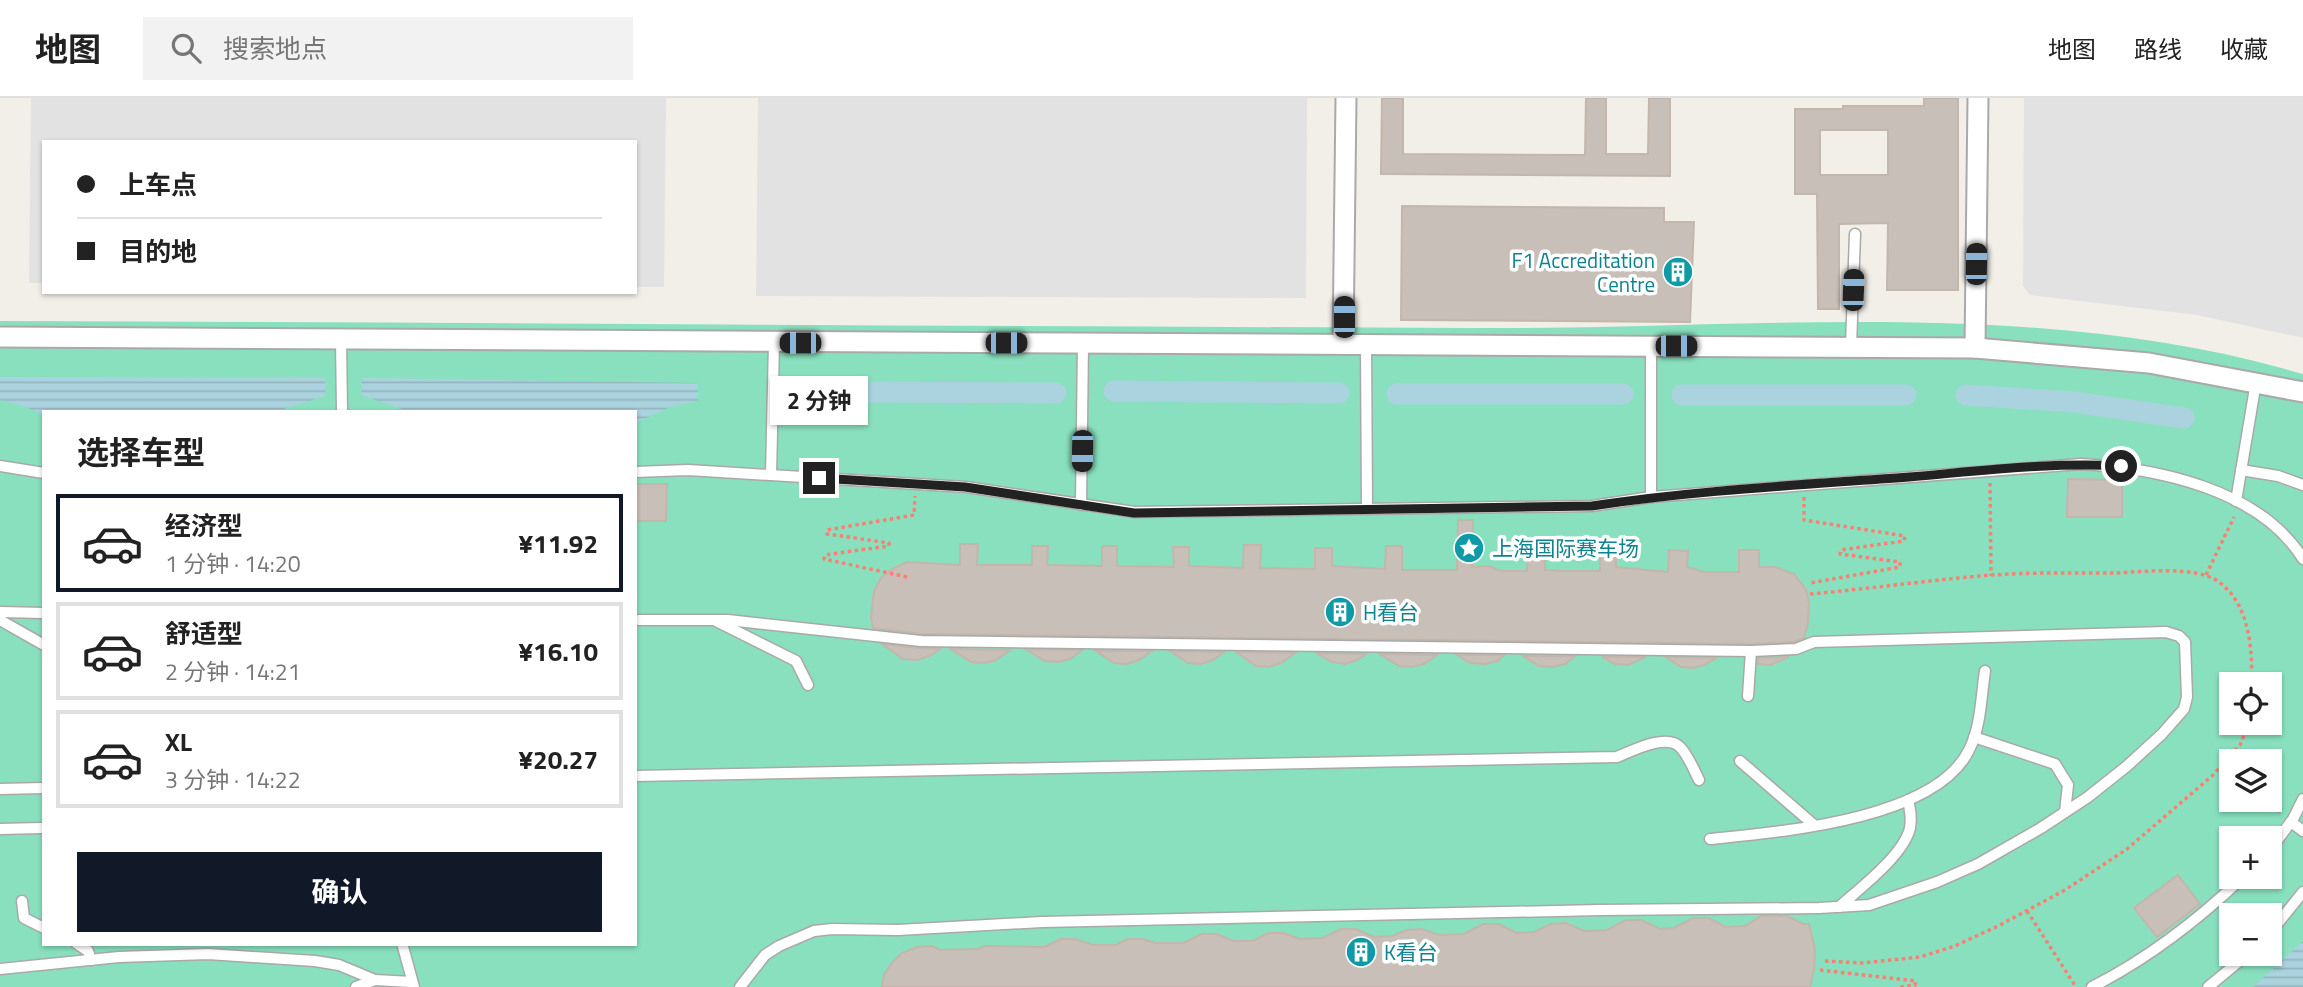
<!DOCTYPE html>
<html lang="zh">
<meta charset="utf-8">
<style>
body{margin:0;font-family:"Titillium Web","Noto Sans SC",sans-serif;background:#f2f2f2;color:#222;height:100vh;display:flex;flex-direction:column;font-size:26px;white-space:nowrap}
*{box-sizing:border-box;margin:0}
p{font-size:23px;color:#767676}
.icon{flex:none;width:38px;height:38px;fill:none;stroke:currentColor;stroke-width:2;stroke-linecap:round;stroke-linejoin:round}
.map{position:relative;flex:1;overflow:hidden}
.details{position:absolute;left:42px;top:312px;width:595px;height:536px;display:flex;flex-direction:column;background:#fff;border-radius:0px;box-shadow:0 2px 5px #0004}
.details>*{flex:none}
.top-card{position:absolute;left:42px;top:42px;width:595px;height:154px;border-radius:0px;box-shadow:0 2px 5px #0004;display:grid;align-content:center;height:154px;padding:0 35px;background:#fff}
.tools{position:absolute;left:2219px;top:574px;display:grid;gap:14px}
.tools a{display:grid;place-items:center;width:63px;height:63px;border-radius:0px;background:#fff;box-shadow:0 2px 5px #0004;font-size:35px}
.end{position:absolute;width:32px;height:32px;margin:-16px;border:9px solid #222;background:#fff;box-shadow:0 0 0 4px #fff}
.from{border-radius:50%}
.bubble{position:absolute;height:49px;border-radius:0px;background:#fff;box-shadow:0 2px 5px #0004;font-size:23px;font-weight:700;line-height:49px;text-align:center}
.car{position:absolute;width:21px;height:42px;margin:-21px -10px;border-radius:9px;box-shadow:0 0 5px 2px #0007;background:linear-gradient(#222 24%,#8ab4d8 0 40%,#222 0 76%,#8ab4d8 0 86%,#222 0)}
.top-card b{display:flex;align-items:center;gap:24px;height:66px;font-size:26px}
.top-card b+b{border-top:2px solid #e0e0e0}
.top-card i{width:18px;height:18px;background:#222}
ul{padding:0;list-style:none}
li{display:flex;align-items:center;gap:21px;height:98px;margin:0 14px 10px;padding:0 21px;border:4px solid #e0e0e0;border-radius:0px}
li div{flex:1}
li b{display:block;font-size:26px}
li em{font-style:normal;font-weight:700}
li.on{border-color:#111827}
li>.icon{width:63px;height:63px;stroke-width:1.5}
h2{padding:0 35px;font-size:32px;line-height:84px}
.action{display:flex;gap:14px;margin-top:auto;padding:14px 35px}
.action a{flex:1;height:80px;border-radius:0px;background:#111827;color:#fff;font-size:28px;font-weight:700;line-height:80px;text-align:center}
header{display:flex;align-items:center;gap:42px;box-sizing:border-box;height:98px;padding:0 35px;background:#fff;border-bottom:2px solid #e0e0e0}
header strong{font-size:33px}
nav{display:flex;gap:38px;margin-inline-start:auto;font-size:24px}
.search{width:490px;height:63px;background:#f2f2f2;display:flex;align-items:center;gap:18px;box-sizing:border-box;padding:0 24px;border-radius:0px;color:#767676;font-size:26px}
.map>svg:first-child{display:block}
.pitch{fill:#88e0be;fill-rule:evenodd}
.parking{fill:#e2e2e2}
.water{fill:url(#water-rules)}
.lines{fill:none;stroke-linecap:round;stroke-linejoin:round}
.canal{stroke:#aad3df;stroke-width:21}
.building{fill:#c7bfb8;stroke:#c4b6ab;stroke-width:2;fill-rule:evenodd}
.service-casing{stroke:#a9a9a9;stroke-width:13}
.minor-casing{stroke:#a9a9a9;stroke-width:23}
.path{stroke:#fa8072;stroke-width:3.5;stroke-dasharray:3.5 3.5;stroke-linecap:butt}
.service{stroke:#fff;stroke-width:10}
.minor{stroke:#fff;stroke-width:19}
.route{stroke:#222;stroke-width:9}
.labels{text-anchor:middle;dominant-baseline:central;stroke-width:7;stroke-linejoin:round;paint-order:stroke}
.culture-label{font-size:21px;fill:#0d838f;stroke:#fff;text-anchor:start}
</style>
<header>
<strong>地图</strong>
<div class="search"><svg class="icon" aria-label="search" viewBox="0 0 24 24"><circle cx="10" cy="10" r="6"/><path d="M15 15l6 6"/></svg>搜索地点</div>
<nav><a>地图</a><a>路线</a><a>收藏</a></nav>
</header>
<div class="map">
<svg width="2303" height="889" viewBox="0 0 2303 889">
<defs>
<pattern id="water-rules" width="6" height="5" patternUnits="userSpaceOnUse" patternTransform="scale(1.75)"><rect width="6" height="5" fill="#aad3df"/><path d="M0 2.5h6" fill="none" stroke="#92b5bf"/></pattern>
</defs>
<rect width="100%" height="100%" fill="#f2efe9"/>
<path class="pitch" d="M0,223C491,225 982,228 1473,230C1747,232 2036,197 2303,276V889H0ZM44,313H635V845H44ZM2231,586H2270V625H2231ZM2231,663H2270V702H2231ZM2231,740H2270V779H2231ZM2231,817H2270V856H2231Z"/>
<g class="parking">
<polygon points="31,0 666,0 664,189 635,189 635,44 44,44 44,185 29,185"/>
<polygon points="758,0 1307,0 1306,200 756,198"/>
<polygon points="2024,0 2303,0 2303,240 2197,217 2030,197 2023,188"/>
</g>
<g class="water">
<polygon points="0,279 325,280 325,298 277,313 44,313 44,317 24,308 0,302"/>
<polygon points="362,280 698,285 698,303 670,309 635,325 635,313 407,313 361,297"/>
<polygon points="2303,843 2303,889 2253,889"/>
</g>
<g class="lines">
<g class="canal">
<polyline points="1114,293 1339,295"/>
<polyline points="831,294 1056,295"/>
<polyline points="1397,296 1623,296"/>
<polyline points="1682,297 1906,297"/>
<polyline points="1966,297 2074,304 2184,320"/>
</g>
</g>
<g class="building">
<polygon points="1382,0 1403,0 1403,56 1585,57 1586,0 1606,0 1606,56 1648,56 1649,0 1670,0 1670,78 1381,76"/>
<path d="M1924,0H1958V192H1887L1888,125L1839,126V211H1818L1817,96H1795V11H1843V8H1924ZM1820,32H1888V77H1820Z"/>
<polygon points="1402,108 1664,110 1664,124 1694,124 1690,224 1401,222"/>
<polygon points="2068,381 2122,382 2122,419 2067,419"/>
<polygon points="635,386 667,386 666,423 635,423"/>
<polygon points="1458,422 1473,422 1472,469 1489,468 1500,473 1527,473 1528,448 1545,448 1545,472 1562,473 1600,473 1600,452 1616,452 1616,469 1668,474 1669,452 1688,453 1687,469 1704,474 1739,474 1739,452 1759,452 1759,469 1775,469 1794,476 1806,492 1809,505 1808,525 1804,540 1794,544 1751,546 921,536 873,530 871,520 874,493 881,480 892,471 907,464 960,467 960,446 978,446 977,467 1032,467 1032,448 1048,448 1047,467 1102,468 1102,448 1117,448 1117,468 1174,469 1173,449 1189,449 1189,468 1243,470 1244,447 1261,447 1260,470 1315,471 1315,450 1332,450 1332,468 1385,471 1386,448 1402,448 1402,472 1457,472"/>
<polygon points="882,546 920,550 940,551 929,558 917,562 903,561"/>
<polygon points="951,551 1010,552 996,562 984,565 971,564"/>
<polygon points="1027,552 1082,552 1070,561 1058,564 1045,563"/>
<polygon points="1096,553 1152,553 1139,562 1127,566 1114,565"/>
<polygon points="1170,553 1224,554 1213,562 1201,566 1188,565"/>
<polygon points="1236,554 1295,555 1281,565 1269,569 1256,568"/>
<polygon points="1316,555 1366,556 1357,562 1345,566 1332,564"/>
<polygon points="1380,556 1437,557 1424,566 1412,569 1399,568"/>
<polygon points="1457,557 1504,557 1497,563 1485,566 1471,565"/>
<polygon points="1523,558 1575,558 1565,566 1553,569 1539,568"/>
<polygon points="1602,559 1646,559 1628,567 1615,566"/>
<polygon points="1666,559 1716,560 1706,566 1694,570 1681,569"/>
<polygon points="1789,559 1770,567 1758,566 1758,560"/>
<polygon points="2178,777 2200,806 2157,839 2134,810"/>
<polygon points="1761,818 1787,818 1803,826 1809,826 1815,852 1814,871 1810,889 882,889 884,877 892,865 902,855 917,849 932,848 941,852 978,851 985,848 1044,849 1061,841 1075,841 1093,847 1116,847 1128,841 1143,841 1155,845 1183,845 1202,836 1217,836 1233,843 1252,843 1269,835 1283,835 1301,841 1323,840 1341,831 1356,831 1374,839 1392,838 1407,832 1422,831 1439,837 1464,836 1483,826 1498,826 1517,835 1534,834 1551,826 1566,825 1584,833 1607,832 1626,822 1641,822 1660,831 1674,830 1693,820 1708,820 1726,829 1745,828"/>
</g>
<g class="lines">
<g class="service-casing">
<g id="service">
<polyline points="341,241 342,313"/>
<polyline points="1366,246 1367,411"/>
<polyline points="1651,248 1651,399"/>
<polyline points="1851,248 1855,136"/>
<polyline points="0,368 44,375"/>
<polyline points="2241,372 2278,378 2303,387"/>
<path d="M635,374L688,372L966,389L1134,414L1592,408L1651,399L2081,366C2156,370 2260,391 2303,461"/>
<polyline points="771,377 774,245"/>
<polyline points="2236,403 2256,284"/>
<polyline points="1081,407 1083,245"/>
<polyline points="0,514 44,515"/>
<polyline points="0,522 44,547"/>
<polyline points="635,522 728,522 921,543 1751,553 1796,551 1814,544 2166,534 2179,538 2185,544 2187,599 2184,611 2162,636 2127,668 2088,699 2041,730 1978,766 1937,784 1869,807 1819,810 1601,812 1042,824 898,832 832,831 814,833 779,848 765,857 740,889"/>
<polyline points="716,523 796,563 808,587"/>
<polyline points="1748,598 1751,553"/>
<polyline points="1974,639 2055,666 2068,687 2065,714"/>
<polyline points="1740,663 1814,727"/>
<path d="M635,678L1617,659C1632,653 1666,635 1680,649C1688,657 1694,672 1699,682"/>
<polyline points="0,691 44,690"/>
<polyline points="2291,724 2303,733"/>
<polyline points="0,731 42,730"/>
<path d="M1710,741C1779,734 1935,722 1969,652C1981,629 1981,599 1985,573"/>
<polyline points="2270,752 2293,721 2303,701"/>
<polyline points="22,803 24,820 44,830"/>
<path d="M1839,809C1859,791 1904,757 1910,730C1912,720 1910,711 1908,702"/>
<polyline points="2270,835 2303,794"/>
<polyline points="76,845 88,853 91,862"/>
<polyline points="402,845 414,889"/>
<polyline points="0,871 119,859 208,856 315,863 339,867 375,882 412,884"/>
<polyline points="356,889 375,882"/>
<path d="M2092,889C2149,860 2197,823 2243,779"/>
<polyline points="2208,889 2248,856"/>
</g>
</g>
<g class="minor-casing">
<g id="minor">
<polyline points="0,239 1975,250 2149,265 2303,294"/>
<polyline points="1343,246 1346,0"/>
<polyline points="1975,250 1978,0"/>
</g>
</g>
<g class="path">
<polyline points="1990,385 1991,478"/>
<polyline points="1804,399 1804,422 1905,438 1904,443 1841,452 1840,456 1900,464 1900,469 1810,485"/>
<polyline points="2206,477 2234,419"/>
<polyline points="907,479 824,461 825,457 889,448 889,445 827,436 827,432 914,417 915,398"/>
<path d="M1810,496C1867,491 1923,483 1980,478C2024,474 2069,475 2114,475C2142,474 2196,467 2219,484C2250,507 2252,550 2252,586"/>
<polyline points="2223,666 2231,673"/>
<polyline points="2268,702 2282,716"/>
<polyline points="2027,813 2076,889"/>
<polyline points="1825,863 1862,865 1920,859 1955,848 2000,827 2065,792 2127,751 2212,678 2240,647 2249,625"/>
<polyline points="1820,872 1916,883 1915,887 1900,889"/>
</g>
<use href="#service" class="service"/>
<use href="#minor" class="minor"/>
</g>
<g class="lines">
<path class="route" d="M819,380L965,389L1134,415L1592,408C1697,392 1803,387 1909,379C1980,373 2051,364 2121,368"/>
</g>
<defs>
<g id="building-disc" transform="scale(1.575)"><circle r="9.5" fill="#0f9aa8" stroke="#fff"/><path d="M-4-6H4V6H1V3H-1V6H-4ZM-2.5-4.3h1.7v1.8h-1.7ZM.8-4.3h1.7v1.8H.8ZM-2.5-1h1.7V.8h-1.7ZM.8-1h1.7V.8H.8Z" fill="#fff"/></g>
<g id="sight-disc" transform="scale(1.575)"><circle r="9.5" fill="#0f9aa8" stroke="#fff"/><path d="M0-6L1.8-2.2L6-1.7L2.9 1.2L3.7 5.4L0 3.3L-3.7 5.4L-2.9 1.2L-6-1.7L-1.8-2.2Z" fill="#fff"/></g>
</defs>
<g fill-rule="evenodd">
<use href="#building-disc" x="1678" y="174"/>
<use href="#sight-disc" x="1469" y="450"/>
<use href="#building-disc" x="1340" y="514"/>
<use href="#building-disc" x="1361" y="854"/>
</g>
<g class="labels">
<g class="culture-label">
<text x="1655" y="162" text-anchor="end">F1 Accreditation<tspan x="1655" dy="24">Centre</tspan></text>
<text x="1492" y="450">上海国际赛车场</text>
<text x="1363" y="514">H看台</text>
<text x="1384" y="854">K看台</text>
</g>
</g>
</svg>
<div class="tools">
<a><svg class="icon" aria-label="locate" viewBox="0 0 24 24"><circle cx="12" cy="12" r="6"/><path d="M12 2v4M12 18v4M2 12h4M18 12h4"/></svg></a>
<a><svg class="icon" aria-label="layers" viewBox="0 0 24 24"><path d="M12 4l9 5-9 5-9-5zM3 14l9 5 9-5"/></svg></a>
<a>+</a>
<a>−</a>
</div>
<i class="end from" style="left:2121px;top:368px"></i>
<i class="end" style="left:819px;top:380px"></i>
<div class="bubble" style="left:770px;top:278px;width:98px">2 分钟</div>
<i class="car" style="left:1976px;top:166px;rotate:1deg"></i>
<i class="car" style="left:1853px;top:192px;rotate:2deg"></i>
<i class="car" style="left:1344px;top:219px;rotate:0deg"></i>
<i class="car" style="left:800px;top:245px;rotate:270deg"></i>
<i class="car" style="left:1006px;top:245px;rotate:90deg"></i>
<i class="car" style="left:1676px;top:248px;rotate:90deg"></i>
<i class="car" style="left:1082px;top:353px;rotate:181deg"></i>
<div class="top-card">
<b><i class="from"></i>上车点</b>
<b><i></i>目的地</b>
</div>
<section class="details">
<h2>选择车型</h2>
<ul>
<li class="on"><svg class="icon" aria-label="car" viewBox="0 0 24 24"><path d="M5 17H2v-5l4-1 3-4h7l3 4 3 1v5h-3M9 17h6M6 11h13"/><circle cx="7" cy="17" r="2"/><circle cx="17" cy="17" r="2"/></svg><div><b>经济型</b><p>1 分钟 · 14:20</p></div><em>¥11.92</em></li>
<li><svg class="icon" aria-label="car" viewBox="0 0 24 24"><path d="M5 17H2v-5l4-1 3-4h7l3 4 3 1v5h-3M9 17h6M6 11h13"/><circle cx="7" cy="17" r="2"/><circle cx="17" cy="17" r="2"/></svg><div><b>舒适型</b><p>2 分钟 · 14:21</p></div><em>¥16.10</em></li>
<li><svg class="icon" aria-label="car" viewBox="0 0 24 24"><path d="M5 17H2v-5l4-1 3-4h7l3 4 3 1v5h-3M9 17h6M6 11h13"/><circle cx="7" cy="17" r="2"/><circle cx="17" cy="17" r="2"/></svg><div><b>XL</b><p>3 分钟 · 14:22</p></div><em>¥20.27</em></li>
</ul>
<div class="action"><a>确认</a></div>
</section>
</div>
